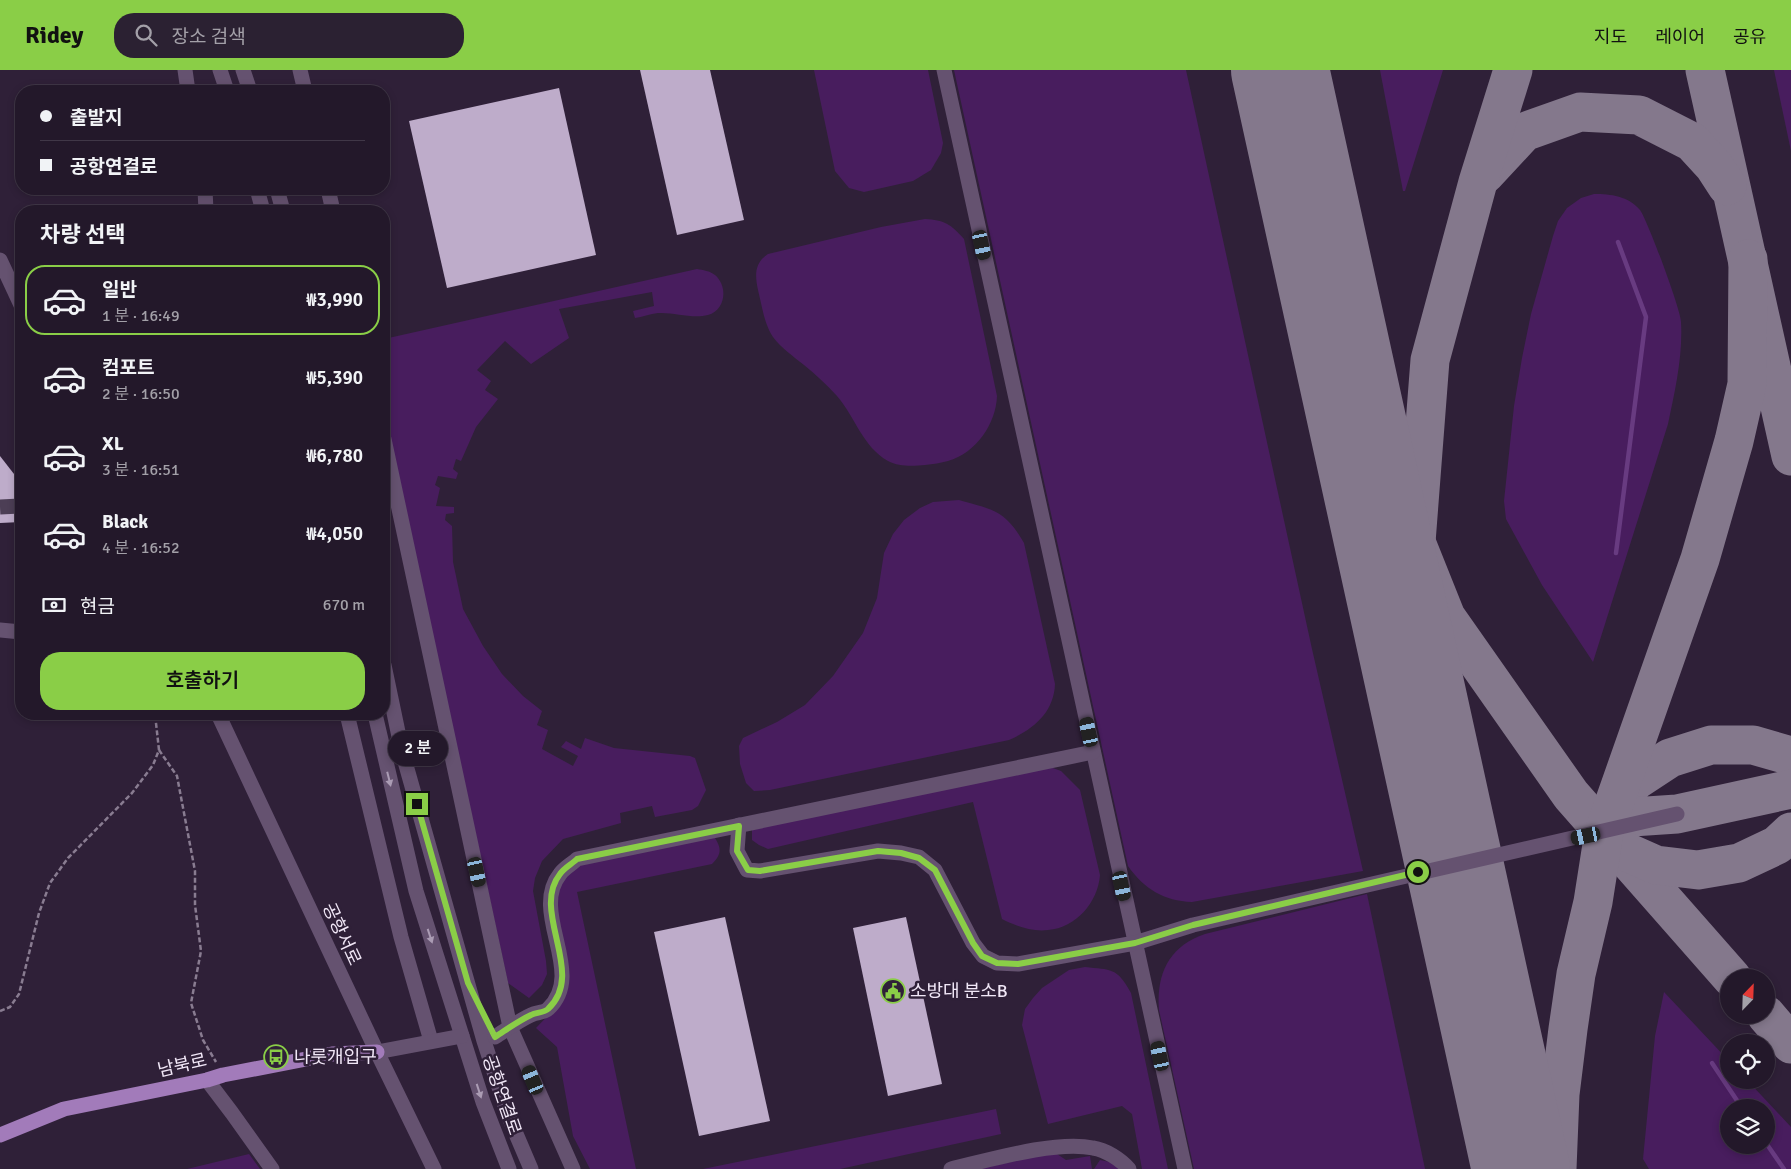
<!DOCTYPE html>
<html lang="ko">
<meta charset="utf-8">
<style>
body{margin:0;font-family:Signika,"Noto Sans KR",sans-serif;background:#2b2132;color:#f1f3f6;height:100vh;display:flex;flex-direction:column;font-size:19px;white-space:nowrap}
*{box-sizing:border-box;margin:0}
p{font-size:16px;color:#a3a0a8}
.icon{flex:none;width:28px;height:28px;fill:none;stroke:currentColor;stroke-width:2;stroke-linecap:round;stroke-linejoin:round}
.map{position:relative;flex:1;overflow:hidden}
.side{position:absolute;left:15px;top:135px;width:375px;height:515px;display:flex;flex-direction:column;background:#23182a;border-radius:20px;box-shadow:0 2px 8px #0003,0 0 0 1px #403747}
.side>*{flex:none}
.banner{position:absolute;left:15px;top:15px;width:375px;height:110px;border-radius:20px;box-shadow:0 2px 8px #0003,0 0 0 1px #403747;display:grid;align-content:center;height:110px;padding:0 25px;background:#23182a}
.needle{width:32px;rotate:23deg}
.controls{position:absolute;left:1720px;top:899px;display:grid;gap:10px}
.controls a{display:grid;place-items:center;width:55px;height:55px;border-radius:50%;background:#23182a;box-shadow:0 2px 8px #0003,0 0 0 1px #403747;font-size:25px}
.end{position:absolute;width:22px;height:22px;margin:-11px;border:6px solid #8ace47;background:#111;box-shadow:0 0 0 2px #111}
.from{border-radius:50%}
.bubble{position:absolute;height:35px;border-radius:18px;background:#23182a;box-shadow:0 2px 8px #0003,0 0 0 1px #403747;font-size:16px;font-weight:600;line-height:35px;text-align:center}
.car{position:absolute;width:15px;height:30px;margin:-15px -8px;border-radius:6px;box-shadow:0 0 4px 1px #0007;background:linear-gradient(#222 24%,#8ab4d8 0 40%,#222 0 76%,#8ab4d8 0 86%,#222 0)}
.banner b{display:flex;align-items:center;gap:18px;height:48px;font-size:19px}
.banner b+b{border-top:1px solid #403747}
.banner i{width:12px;height:12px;background:#f1f3f6}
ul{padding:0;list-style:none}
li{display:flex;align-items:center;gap:15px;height:70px;margin:0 10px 8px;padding:0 15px;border:2px solid transparent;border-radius:20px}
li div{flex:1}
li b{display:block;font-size:19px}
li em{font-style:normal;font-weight:600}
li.on{border-color:#8ace47}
li>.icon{width:45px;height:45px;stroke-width:1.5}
h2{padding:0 25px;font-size:22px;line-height:60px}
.pay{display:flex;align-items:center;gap:12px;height:55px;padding:0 25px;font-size:19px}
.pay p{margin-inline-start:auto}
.button{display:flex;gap:10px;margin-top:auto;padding:10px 25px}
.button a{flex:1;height:58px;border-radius:20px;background:#8ace47;color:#111;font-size:20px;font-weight:600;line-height:58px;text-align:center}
header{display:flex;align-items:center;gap:30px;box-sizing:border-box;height:70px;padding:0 25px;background:#8ace47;color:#111}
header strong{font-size:24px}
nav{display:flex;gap:28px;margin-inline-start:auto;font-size:18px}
.search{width:350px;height:45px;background:#2b2132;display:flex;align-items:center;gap:12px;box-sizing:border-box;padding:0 18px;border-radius:20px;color:#a3a0a8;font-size:19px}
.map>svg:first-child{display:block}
.green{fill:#481d5e;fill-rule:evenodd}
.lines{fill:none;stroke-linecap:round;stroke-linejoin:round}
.stream{stroke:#683b81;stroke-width:4.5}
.taxiway{stroke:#84788c;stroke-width:39}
.runway{stroke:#84788c;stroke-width:98}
.building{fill:#beacca}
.minor-tunnel{stroke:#4c3e55;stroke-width:15;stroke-dasharray:15 8;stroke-linecap:butt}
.path{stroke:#897c91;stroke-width:2.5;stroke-dasharray:5 2.5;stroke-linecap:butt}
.minor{stroke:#655270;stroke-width:15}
.major{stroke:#a27bba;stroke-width:15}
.oneway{fill:#ab9cb4}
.route{stroke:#8ace47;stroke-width:6}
.labels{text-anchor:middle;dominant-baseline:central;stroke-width:5;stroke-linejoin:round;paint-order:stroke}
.street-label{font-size:18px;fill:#f1e7f7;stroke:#2f2038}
.poi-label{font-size:18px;fill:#f1e7f7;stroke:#2f2038;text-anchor:start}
</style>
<header>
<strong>Ridey</strong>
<div class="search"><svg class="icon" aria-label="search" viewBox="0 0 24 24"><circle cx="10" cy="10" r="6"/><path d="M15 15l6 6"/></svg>장소 검색</div>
<nav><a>지도</a><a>레이어</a><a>공유</a></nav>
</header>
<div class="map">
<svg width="1791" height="1099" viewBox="0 0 1791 1099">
<rect width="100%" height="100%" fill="#2f2038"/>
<g class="green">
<polygon points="814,0 928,0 943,73 941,83 931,100 913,111 864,122 849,118 835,101"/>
<path d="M954,0H1186L1312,579L1363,801L1192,832C1164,831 1144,819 1128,796Z"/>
<polygon points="1380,0 1443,0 1405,121 1403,121"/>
<polygon points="1774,0 1791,0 1791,81 1775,5"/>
<path d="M1594,124C1611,124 1628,126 1640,140C1647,149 1681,240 1681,252C1683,286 1675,321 1668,354L1593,592L1542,515L1506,449L1504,431L1514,336L1522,288L1531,244L1553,166L1558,151L1567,138L1581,128Z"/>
<path d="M925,149C944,150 951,154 964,169L997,326C996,354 976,383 948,391C941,393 933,394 925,395C914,396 899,397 888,391C863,377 855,347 837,326C827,315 815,304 804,295C793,286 781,278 773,267C764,253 762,236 758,220C755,206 754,193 768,184L881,157Z"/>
<path d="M697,199C703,200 710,201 715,205C728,216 726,240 708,245C692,249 674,242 658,243C650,244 642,247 635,248L633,241L654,236L652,222L559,239L569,268L531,294L505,271L477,300L491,311L485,320L498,329L476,357L461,391L456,389L453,399L458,403L456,409L438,406L435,415L440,418L436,436L454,437V443L446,444L445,450L452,456L453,492L463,539L483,576L502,604L523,626L542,641L537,655L548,660L542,679L573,696L578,686L561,677L566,671L581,679L585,668L614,678L690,686L695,688L706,720L698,736L692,740L655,747L652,736L620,743L621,753L563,769L542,791L535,808L533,821L546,891L547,904L542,915L529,928L508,913L384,342V269Z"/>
<path d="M959,430C994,440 1005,440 1024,473L1055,614C1054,642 1034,659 1009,670L770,720L754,721L746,713L740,694L739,676L743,668L777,652L805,635L833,606L863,563L877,528L884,483L893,464L904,450L920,438L933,432Z"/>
<path d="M1042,694L1061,701L1080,720L1100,805C1098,832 1076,858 1048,860C1032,862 1016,856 1002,849L973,732L768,779L759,775L752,770V760Z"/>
<path d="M713,765C721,777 723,783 712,794L577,822L636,1099H590L573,1066L557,977L536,958L561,932L553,830L568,795Z"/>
<path d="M1367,824L1425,1099H1194L1159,940C1156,904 1169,876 1205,864Z"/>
<path d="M1085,897C1111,900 1117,897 1131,923L1168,1099H1142L1132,1044L1122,1036L1048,1054L1022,955L1025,939L1033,928L1042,918L1069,900Z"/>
<path d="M1664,922L1729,991V1010H1747L1791,1057V1099H1649L1643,1089L1655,966ZM1729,1038H1766V1075H1729Z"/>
<polygon points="996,1039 1001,1064 840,1099 703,1099"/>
<polygon points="1054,1082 1066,1090 1090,1086 1092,1099 979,1099"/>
<polygon points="249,1084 260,1099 187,1099"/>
<polygon points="1100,1090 1110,1092 1120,1099 1094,1099"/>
</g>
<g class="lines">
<g class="stream">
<polyline points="1616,483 1646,247 1618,172"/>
<polyline points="1712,993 1742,1038"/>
<polyline points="1766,1073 1784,1099"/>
</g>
<g class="taxiway">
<polyline points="1705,0 1791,386"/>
<polyline points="1485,104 1524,62 1580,42 1639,45 1692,72 1714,96 1727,116"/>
<polyline points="1345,298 1391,420 1416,472 1446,547 1571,725 1732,908"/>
<polyline points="1429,676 1418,558 1416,472 1430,290 1478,112 1513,0"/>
<polyline points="1616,735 1635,711 1670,688 1711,675 1753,675 1791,686"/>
<polyline points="1632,747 1677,744 1791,719"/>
<polyline points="1620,779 1656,795 1698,800 1739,793 1777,775 1791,762"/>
<path d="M1468,853C1491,937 1515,1019 1553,1097"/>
<polyline points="1766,945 1791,974"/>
<polyline points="1557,1099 1560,1024 1568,959 1576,904 1593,832 1604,762 1700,489 1734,371 1747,314 1748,189"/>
</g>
<polyline class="runway" points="1280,0 1521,1099"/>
</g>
<g class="building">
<polygon points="640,0 710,0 744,150 677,165"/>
<polygon points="559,18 596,185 447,218 409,51"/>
<polygon points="0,386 21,413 21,452 0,453"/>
<polygon points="725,847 770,1051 699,1066 654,862"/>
<polygon points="906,847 942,1014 888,1026 853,858"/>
</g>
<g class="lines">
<polyline class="minor-tunnel" points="0,437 21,436"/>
<g class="path">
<polyline points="159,680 177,706 195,801 195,835 201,881 191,933 203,970 216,992"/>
<polyline points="0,941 10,937 19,924 39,843 50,813 68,788 132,723 153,695 159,680 155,644"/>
</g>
<g class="minor">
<polyline points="185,0 188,21"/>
<polyline points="220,0 227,21"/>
<polyline points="243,0 250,21"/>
<polyline points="300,0 305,21"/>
<polyline points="944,0 1185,1099"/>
<polyline points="205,119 206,141"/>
<polyline points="257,119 263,141"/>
<polyline points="277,119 283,141"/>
<polyline points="328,119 333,141"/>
<polyline points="0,190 21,235"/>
<polyline points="384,369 510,957 573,1099"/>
<polyline points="0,560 21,562"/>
<polyline points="384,595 402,681 484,971 508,1045 531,1099"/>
<polyline points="218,644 377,982 434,1099"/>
<polyline points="347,644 401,867 431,971"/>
<polyline points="375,644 416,821 483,1032 509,1099"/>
<polyline points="739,755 737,781 747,800 760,801 878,781 901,783 919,787 935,800 973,873 983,886 997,893 1018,894 1135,873 1193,855 1677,744"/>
<path d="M495,967C506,960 518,951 531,945C536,942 544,943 548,939C587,903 529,843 560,804C564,798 572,794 577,789L1093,682"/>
<polyline points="377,982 462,966"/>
<polyline points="207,1010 232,1043 272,1099"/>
<path d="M951,1099C989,1090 1057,1070 1093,1078C1106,1080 1120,1089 1129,1099"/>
</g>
<polyline class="major" points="0,1065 64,1039 207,1010 223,1005 332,984 377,982"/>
</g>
<defs><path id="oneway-solid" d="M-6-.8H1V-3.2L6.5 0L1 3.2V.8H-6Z" transform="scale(1.25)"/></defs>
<g class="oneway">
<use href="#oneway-solid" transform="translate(389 709) rotate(76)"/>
<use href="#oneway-solid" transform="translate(430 866) rotate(72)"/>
<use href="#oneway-solid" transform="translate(479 1021) rotate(72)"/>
</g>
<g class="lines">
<path class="route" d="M417,734L468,913L495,967C506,960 518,951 531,945C536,942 544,943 548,939C587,903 530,842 560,804C564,798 572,794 577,789L739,756L737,781L748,800L760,801L878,781L901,783L919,788L935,800L973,873L982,886L997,893L1018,894L1135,873L1193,855L1418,802"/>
</g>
<defs>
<g id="civic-ring" transform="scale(1.25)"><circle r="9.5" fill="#2f2038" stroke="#8ace47" stroke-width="1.5"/><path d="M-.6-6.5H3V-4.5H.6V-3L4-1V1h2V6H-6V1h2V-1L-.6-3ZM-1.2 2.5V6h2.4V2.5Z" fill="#8ace47"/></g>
<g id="bus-ring" transform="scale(1.25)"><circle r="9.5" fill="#2f2038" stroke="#8ace47" stroke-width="1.5"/><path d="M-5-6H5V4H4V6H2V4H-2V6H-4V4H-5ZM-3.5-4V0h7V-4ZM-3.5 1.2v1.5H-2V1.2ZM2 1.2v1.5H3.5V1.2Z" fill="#8ace47"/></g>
</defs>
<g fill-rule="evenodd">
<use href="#civic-ring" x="893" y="921"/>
<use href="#bus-ring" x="276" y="987"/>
</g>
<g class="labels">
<g class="street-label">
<text transform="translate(342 864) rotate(65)">공항서로</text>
<text transform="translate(182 995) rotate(-13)">남북로</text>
<text transform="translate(502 1025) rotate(71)">공항연결로</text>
</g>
<g class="poi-label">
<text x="910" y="921">소방대 분소B</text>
<text x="294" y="987">나룻개입구</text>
</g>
</g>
</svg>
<div class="controls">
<a><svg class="needle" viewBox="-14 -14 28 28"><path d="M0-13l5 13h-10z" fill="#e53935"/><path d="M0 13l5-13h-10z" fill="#a3a0a8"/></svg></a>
<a><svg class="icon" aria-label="locate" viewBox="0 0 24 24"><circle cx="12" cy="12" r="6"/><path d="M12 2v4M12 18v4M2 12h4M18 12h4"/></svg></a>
<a><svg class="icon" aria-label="layers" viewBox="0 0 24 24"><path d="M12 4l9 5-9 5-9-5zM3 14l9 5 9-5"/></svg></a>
</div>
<i class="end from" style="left:1418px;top:802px"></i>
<i class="end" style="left:417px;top:734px"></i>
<div class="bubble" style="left:388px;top:661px;width:60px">2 분</div>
<i class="car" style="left:982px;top:175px;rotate:168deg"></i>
<i class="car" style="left:1089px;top:662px;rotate:348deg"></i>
<i class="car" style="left:1586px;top:766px;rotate:258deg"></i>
<i class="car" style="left:477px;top:802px;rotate:168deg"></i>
<i class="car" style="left:1122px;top:816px;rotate:168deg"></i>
<i class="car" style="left:1160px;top:986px;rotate:348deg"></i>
<i class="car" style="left:533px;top:1010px;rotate:337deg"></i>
<div class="banner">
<b><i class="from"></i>출발지</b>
<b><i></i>공항연결로</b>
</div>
<section class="side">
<h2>차량 선택</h2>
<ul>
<li class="on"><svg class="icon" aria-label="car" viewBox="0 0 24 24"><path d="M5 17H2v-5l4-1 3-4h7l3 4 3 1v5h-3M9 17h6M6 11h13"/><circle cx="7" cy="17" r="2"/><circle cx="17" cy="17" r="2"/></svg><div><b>일반</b><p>1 분 · 16:49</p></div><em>₩3,990</em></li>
<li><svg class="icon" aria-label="car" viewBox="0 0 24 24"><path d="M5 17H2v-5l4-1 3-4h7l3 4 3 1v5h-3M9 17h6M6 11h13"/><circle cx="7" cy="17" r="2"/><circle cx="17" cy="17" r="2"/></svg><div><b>컴포트</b><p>2 분 · 16:50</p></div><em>₩5,390</em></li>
<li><svg class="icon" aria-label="car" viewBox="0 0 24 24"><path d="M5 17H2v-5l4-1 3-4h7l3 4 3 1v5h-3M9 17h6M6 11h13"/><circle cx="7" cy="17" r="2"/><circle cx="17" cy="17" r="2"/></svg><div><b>XL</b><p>3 분 · 16:51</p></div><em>₩6,780</em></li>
<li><svg class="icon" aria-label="car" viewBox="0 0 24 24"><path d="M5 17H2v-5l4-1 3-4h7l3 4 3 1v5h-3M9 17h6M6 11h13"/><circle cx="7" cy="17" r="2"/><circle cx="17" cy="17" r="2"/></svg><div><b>Black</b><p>4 분 · 16:52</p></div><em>₩4,050</em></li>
</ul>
<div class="pay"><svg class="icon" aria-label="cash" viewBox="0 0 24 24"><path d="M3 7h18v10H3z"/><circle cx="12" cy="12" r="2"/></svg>현금<p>670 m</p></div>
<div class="button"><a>호출하기</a></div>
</section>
</div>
